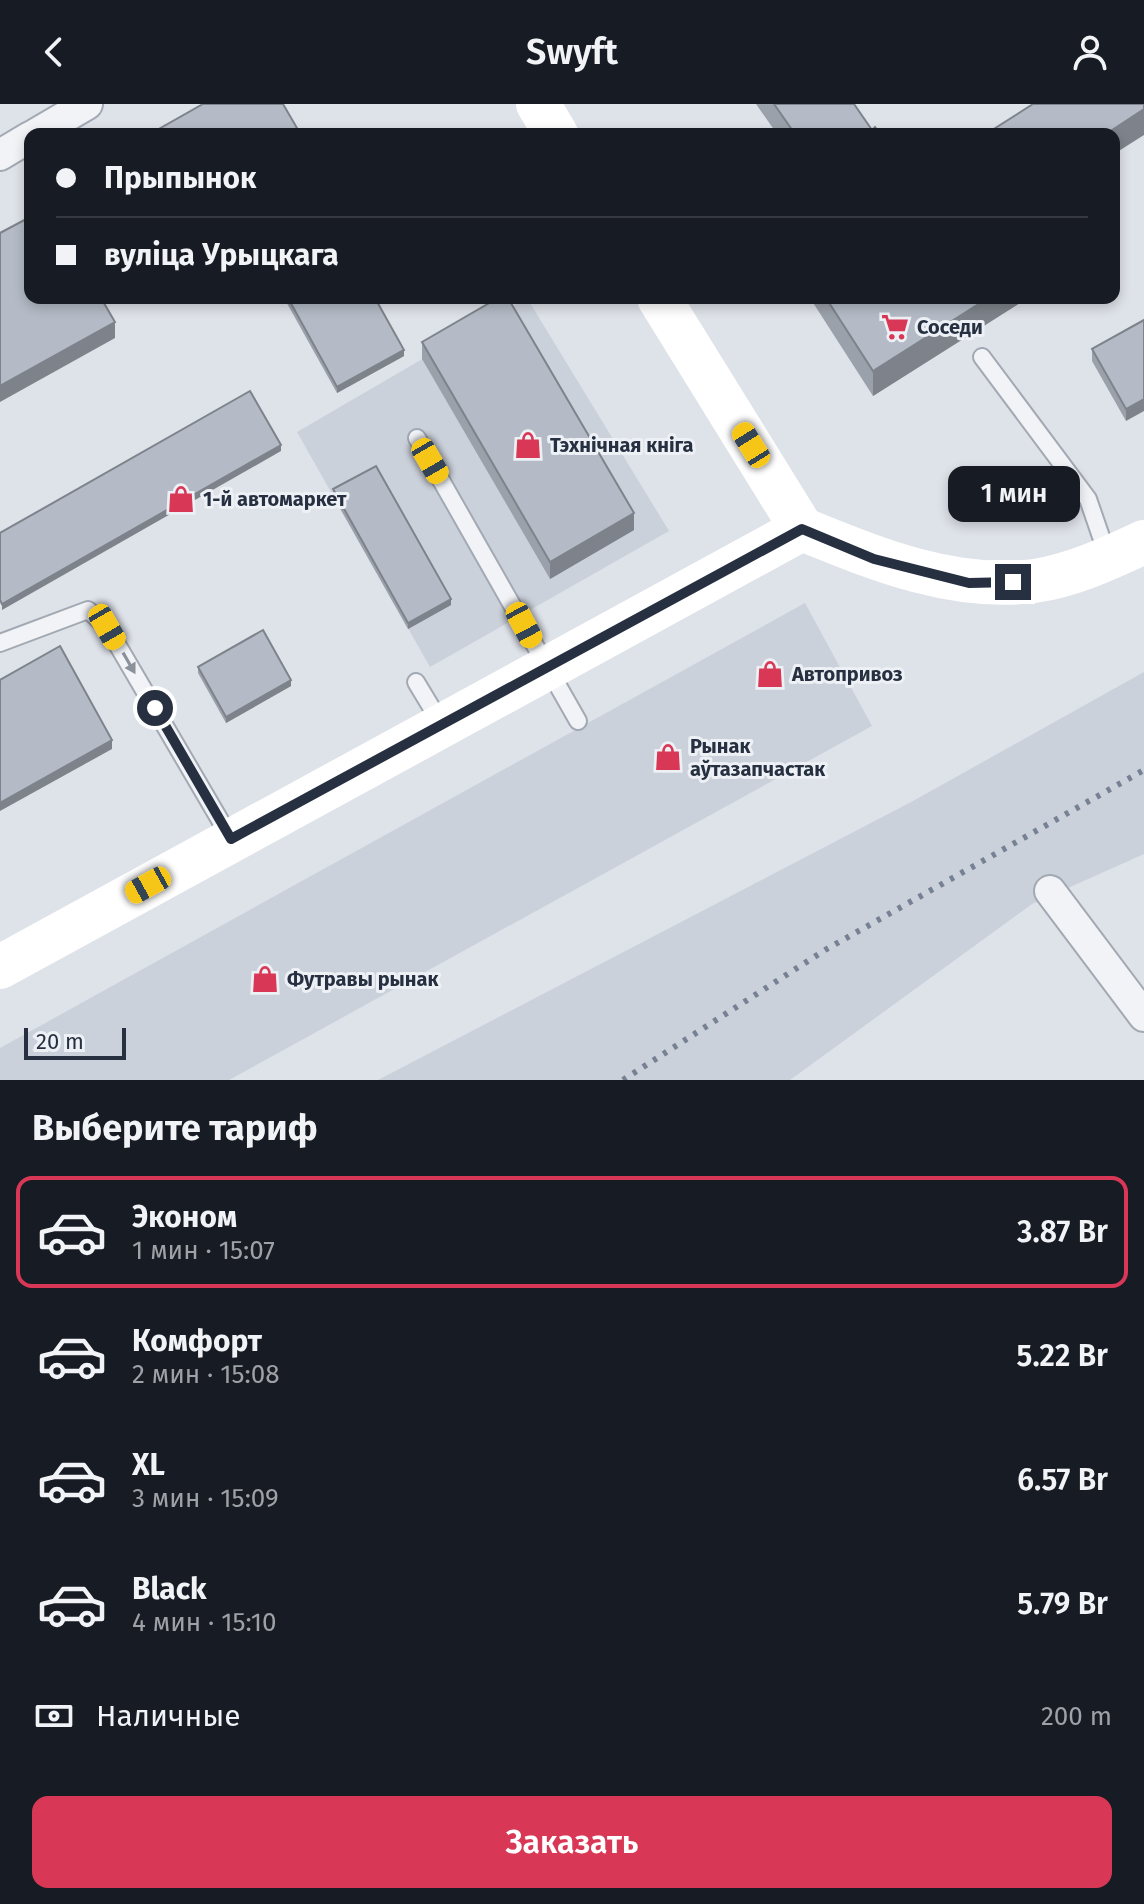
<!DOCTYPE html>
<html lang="ru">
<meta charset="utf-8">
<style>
body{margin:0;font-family:"Fira Sans",sans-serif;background:#242831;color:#f1f3f6;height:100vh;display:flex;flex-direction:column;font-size:30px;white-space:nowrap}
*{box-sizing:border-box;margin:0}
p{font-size:26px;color:#9ea1a6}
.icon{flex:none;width:44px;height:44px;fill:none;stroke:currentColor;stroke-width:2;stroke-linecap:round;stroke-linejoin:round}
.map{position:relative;height:976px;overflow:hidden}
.drawer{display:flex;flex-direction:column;background:#171b24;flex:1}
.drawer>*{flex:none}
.banner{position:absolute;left:24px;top:24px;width:1096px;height:176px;border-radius:16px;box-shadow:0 4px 12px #0003;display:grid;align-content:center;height:176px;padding:0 32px;background:#171b24}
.scale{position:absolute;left:24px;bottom:20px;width:102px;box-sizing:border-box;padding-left:8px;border:4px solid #263040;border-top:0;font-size:22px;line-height:28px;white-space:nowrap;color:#263040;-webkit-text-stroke:6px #edf1f6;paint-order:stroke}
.end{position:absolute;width:36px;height:36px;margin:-18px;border:10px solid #263040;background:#fff;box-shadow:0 0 0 4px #fff}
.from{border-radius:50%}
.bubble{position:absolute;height:56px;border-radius:16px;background:#171b24;box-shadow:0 4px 12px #0003;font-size:26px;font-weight:600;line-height:56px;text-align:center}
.car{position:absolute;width:24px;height:48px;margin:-24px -12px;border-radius:10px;box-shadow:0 0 6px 2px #0007;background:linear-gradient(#f5c518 24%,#345 0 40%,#f5c518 0 76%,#345 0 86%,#f5c518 0)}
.banner b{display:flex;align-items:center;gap:28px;height:76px;font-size:30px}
.banner b+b{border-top:2px solid #363941}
.banner i{width:20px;height:20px;background:#f1f3f6}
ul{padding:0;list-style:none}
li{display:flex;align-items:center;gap:24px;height:112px;margin:0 16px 12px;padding:0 16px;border:4px solid transparent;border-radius:16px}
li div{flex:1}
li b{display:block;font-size:30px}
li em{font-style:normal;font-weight:600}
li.active{border-color:#d83855}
li>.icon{width:72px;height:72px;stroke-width:1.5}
h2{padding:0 32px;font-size:36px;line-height:96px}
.pay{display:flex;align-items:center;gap:20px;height:88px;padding:0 32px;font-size:30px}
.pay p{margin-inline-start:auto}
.primary-button{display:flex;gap:16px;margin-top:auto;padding:16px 32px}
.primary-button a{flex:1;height:92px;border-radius:16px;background:#d83855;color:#fff;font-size:32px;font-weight:600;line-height:92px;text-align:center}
header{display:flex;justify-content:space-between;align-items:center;height:104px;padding:0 32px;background:#171b24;font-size:36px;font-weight:600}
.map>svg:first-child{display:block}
.built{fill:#cbd1db}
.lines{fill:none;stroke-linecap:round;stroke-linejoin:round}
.service-casing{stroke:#a3a9b3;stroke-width:20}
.minor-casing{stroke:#a3a9b3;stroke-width:34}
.service{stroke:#f1f3f7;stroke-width:16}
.minor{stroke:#f1f3f7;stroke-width:30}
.secondary{stroke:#fff;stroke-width:44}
.rail{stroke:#768293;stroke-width:6;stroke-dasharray:4 8;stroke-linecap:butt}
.wall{fill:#9ba1aa}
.shaded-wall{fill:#7e838b}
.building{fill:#b4bbc6;stroke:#7e838b;stroke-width:2}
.oneway{fill:#8c929c}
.route{stroke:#263040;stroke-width:10}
.labels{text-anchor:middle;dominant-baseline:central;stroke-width:6;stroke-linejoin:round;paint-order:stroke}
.poi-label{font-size:20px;font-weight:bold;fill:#263040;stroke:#edf1f6;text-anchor:start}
</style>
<header><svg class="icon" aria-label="back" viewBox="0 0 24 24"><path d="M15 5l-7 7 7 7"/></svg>Swyft<svg class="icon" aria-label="person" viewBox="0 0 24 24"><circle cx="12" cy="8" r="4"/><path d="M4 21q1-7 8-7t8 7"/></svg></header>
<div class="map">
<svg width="1144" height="976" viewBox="0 0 1144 976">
<rect width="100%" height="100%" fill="#dee2e9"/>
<g class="built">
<polygon points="527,194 669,427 430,563 297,328"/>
<polygon points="805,499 872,622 229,976 0,976 0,944"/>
<polygon points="1144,568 1144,750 1032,800 790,976 378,976 913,697"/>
</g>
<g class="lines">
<g class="service-casing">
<g id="service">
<polyline points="982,253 1088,395 1108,453"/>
<polyline points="417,334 578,617"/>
<polyline points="0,539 88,506 107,523 231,735"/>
<polyline points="416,578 442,621"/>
</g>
</g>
<g class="minor-casing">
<g id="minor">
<polyline points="36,30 87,0"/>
<polyline points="0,51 30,33"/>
<polyline points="1050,787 1144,912"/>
</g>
</g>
<use href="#service" class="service"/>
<use href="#minor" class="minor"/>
<g class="secondary">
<polyline points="538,0 556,30"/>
<polyline points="659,194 802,425"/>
<path d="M802,425C876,455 952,487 1034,477C1071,472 1110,454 1144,438"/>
<polyline points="0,863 802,425"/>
</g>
<polyline class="rail" points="623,976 825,846 1144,666"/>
</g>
<g class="wall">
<polygon points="756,0 854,0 872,26 880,30 777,30"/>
<polygon points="284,194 375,194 404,252 337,289"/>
<polygon points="810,194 1028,194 873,292"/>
<polygon points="1144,216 1126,317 1092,257 1092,245"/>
<polygon points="422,238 634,426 550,475 422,255"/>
<polygon points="333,385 451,501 408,525 333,392"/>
<polygon points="198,563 291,582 226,619 198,569"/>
</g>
<g class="shaded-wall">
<polygon points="1144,5 1144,31 1114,50 1114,30 1106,30"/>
<polygon points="297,24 297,30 286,30"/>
<polygon points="988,194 1028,194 873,292 873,267"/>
<polygon points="115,218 115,234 0,298 0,282"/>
<polygon points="404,246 404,252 337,289 337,283"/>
<polygon points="1144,295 1144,307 1126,317 1126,305"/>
<polygon points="281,341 281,347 2,506 2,500"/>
<polygon points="634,409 634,426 550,475 550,458"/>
<polygon points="451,495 451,501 408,525 408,519"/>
<polygon points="291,576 291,582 226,619 226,613"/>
<polygon points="112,636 112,645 0,707 0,699"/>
</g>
<g class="building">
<polygon points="203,0 283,0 297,24 286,30 150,30"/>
<polygon points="774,0 854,0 872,26 875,23 880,30 795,30"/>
<polygon points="1033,0 1144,0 1144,5 1106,30 986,30"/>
<polygon points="30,113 30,194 101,194 115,218 0,282 0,129"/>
<polygon points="288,194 375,194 404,246 337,283"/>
<polygon points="498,194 508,194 634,409 550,458 422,238"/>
<polygon points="826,194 988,194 873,267"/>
<polygon points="1144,216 1144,295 1126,305 1092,245"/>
<polygon points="250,287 281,341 2,500 0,496 0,429"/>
<polygon points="376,362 451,495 408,519 333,385"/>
<polygon points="263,526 291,576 226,613 198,563"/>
<polygon points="60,542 112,636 0,699 0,576"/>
</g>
<defs><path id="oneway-solid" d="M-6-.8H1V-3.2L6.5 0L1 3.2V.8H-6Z" transform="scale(2)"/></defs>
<use class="oneway" href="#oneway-solid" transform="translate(129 559) rotate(60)"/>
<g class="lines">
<polyline class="route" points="155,604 231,735 802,425 874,455 969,479 1013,478"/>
</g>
<defs>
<g id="supermarket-bare" transform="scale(2.16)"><path d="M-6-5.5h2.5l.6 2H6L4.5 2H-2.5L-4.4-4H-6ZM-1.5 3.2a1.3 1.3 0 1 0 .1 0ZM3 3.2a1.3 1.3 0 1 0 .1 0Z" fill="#d83855" stroke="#edf1f6" stroke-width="2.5" paint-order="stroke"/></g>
<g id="shop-bare" transform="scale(2.16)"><path d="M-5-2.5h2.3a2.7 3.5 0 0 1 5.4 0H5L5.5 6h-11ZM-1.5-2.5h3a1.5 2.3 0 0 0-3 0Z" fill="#d83855" stroke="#edf1f6" stroke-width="2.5" paint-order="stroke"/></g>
</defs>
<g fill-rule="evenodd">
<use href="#supermarket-bare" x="895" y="223"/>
<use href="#shop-bare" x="528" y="341"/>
<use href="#shop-bare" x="181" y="395"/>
<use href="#shop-bare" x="770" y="570"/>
<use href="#shop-bare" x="668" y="653"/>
<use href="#shop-bare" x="265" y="875"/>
</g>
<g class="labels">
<g class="poi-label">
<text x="917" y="223">Соседи</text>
<text x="550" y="341">Тэхнічная кніга</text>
<text x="203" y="395">1-й автомаркет</text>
<text x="792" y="570">Автопривоз</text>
<text x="690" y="642">Рынак<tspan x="690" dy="23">аўтазапчастак</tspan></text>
<text x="287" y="875">Футравы рынак</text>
</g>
</g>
</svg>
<div class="scale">20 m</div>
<i class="end from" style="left:155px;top:604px"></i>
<i class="end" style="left:1013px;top:478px"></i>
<div class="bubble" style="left:948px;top:362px;width:132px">1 мин</div>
<i class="car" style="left:751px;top:341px;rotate:328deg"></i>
<i class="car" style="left:430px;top:357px;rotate:150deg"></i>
<i class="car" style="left:524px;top:521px;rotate:152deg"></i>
<i class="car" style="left:107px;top:523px;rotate:150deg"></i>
<i class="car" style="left:148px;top:781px;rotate:241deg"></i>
<div class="banner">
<b><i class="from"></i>Прыпынок</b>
<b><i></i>вуліца Урыцкага</b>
</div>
</div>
<section class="drawer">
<h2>Выберите тариф</h2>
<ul>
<li class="active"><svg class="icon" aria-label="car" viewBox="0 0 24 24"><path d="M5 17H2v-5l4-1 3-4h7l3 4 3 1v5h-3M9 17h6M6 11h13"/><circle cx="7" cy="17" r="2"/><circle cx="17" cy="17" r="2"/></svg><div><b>Эконом</b><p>1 мин · 15:07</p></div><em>3.87 Br</em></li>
<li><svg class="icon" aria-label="car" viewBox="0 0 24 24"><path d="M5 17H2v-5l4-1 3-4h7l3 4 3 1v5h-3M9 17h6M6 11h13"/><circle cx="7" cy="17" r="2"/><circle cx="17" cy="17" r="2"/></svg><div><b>Комфорт</b><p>2 мин · 15:08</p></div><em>5.22 Br</em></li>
<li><svg class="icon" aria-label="car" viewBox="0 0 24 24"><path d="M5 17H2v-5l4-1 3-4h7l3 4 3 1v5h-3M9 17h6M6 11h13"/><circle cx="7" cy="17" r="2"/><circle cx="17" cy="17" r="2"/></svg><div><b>XL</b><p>3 мин · 15:09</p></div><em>6.57 Br</em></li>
<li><svg class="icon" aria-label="car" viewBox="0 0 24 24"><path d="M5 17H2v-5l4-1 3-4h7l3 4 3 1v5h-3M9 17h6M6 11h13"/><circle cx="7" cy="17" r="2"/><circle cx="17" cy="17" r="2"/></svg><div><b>Black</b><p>4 мин · 15:10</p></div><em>5.79 Br</em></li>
</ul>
<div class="pay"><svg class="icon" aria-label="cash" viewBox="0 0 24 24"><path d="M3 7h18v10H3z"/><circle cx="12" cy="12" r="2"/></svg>Наличные<p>200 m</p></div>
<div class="primary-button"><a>Заказать</a></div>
</section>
